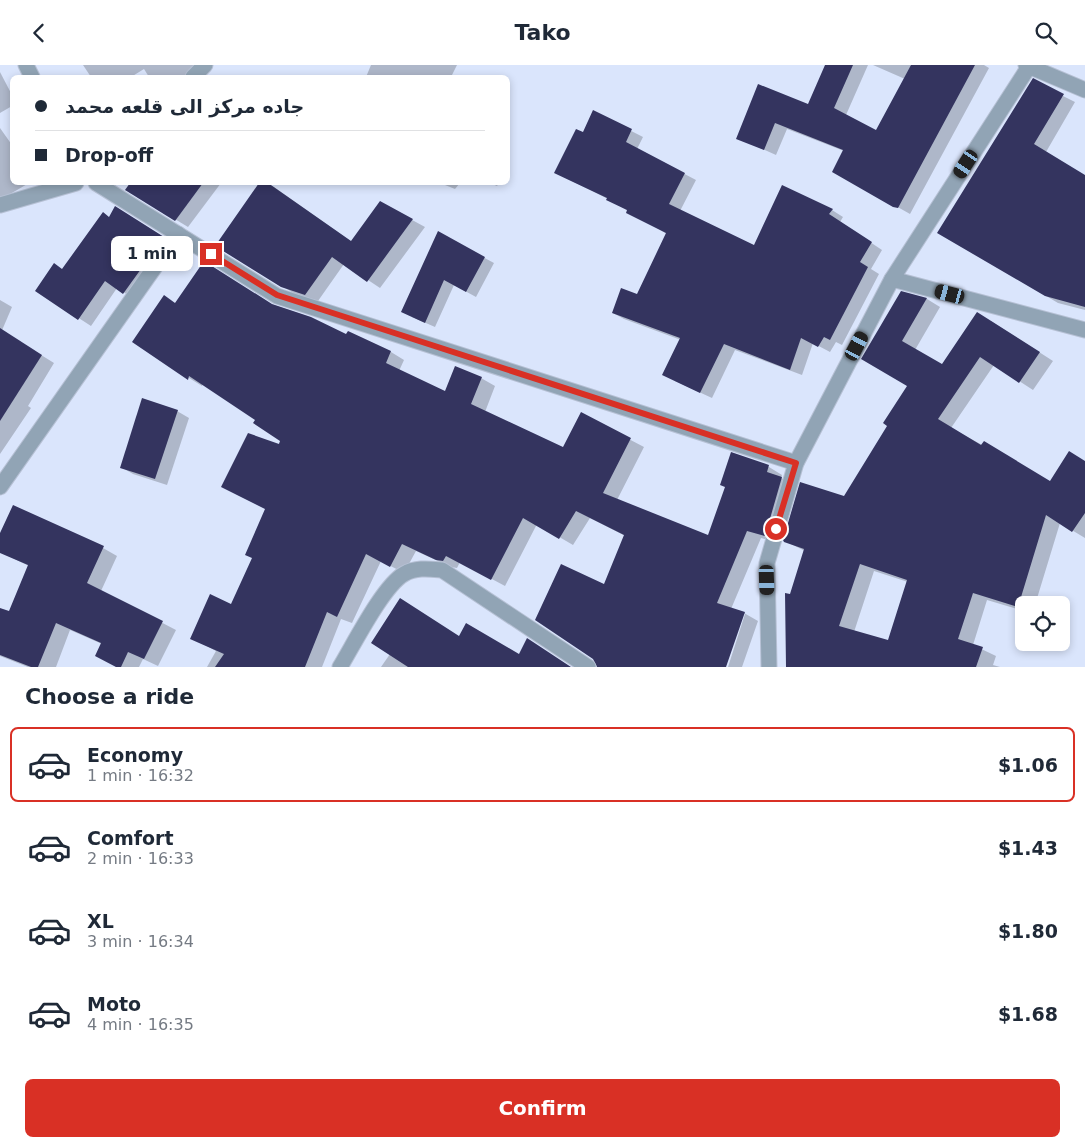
<!DOCTYPE html>
<meta charset="utf-8">
<style>
body{margin:0;font-family:"DejaVu Sans","Noto Naskh Arabic",sans-serif;background:#f2f2f3;color:#1f2937;height:100vh;display:flex;flex-direction:column;font-size:19px;white-space:nowrap}
*{box-sizing:border-box;margin:0}
p{font-size:16px;color:#747a83}
.icon{flex:none;width:28px;height:28px;fill:none;stroke:currentColor;stroke-width:2;stroke-linecap:round;stroke-linejoin:round}
.map{position:relative;height:602px;overflow:hidden}
.side{display:flex;flex-direction:column;background:#fff;flex:1}
.side>*{flex:none}
.banner{position:absolute;left:10px;top:10px;width:500px;height:110px;border-radius:8px;box-shadow:0 2px 8px #0003;display:grid;align-content:center;height:110px;padding:0 25px;background:#fff}
.tools{position:absolute;left:1015px;top:531px;display:grid;gap:10px}
.tools a{display:grid;place-items:center;width:55px;height:55px;border-radius:8px;background:#fff;box-shadow:0 2px 8px #0003;font-size:25px}
.end{position:absolute;width:22px;height:22px;margin:-11px;border:6px solid #d93025;background:#fff;box-shadow:0 0 0 2px #fff}
.from{border-radius:50%}
.bubble{position:absolute;height:35px;border-radius:8px;background:#fff;box-shadow:0 2px 8px #0003;font-size:16px;font-weight:700;line-height:35px;text-align:center}
.car{position:absolute;width:15px;height:30px;margin:-15px -8px;border-radius:6px;box-shadow:0 0 4px 1px #0007;background:linear-gradient(#222 24%,#8ab4d8 0 40%,#222 0 76%,#8ab4d8 0 86%,#222 0)}
.banner b{display:flex;align-items:center;gap:18px;height:48px;font-size:19px}
.banner b+b{border-top:1px solid #e0e1e3}
.banner i{width:12px;height:12px;background:#1f2937}
ul{padding:0;list-style:none}
li{display:flex;align-items:center;gap:15px;height:75px;margin:0 10px 8px;padding:0 15px;border:2px solid transparent;border-radius:8px}
li div{flex:1}
li b{display:block;font-size:19px}
li em{font-style:normal;font-weight:700}
li.current{border-color:#d93025}
li>.icon{width:45px;height:45px;stroke-width:1.5}
h2{padding:0 25px;font-size:22px;line-height:60px}
.action{display:flex;gap:10px;margin-top:auto;padding:10px 25px}
.action a{flex:1;height:58px;border-radius:8px;background:#d93025;color:#fff;font-size:20px;font-weight:700;line-height:58px;text-align:center}
header{display:flex;justify-content:space-between;align-items:center;height:65px;padding:0 25px;background:#fff;font-size:22px;font-weight:700}
.map>svg:first-child{display:block}
.shadow{fill:#0003;fill-rule:evenodd}
.building{fill:#34345f;fill-rule:evenodd}
.lines{fill:none;stroke-linecap:round;stroke-linejoin:round}
.minor-casing{stroke:#b6c0d4;stroke-width:17}
.minor{stroke:#91a4b5;stroke-width:15}
.route{stroke:#d93025;stroke-width:6}
</style>
<header><svg class="icon" aria-label="back" viewBox="0 0 24 24"><path d="M15 5l-7 7 7 7"/></svg>Tako<svg class="icon" aria-label="search" viewBox="0 0 24 24"><circle cx="10" cy="10" r="6"/><path d="M15 15l6 6"/></svg></header>
<div class="map">
<svg width="1085" height="602" viewBox="0 0 1085 602">
<rect width="100%" height="100%" fill="#dae5fc"/>
<g class="shadow">
<polygon points="83,0 210,0 198,12 149,12 144,4 131,12 91,12"/>
<polygon points="371,0 457,0 451,12 366,12"/>
<polygon points="826,0 868,0 846,50 876,66 905,14 873,0 984,0 989,3 910,149 834,106 844,86 787,64 776,90 738,73 808,41"/>
<polygon points="0,7 12,30 12,41 0,48"/>
<polygon points="1063,31 1075,37 1046,87 1085,111 1085,245 1058,238 939,168"/>
<polygon points="594,47 643,72 637,84 696,115 680,146 755,181 832,145 843,152 840,157 882,185 871,204 879,209 842,280 836,277 830,287 813,278 802,310 735,285 712,333 675,316 681,275 624,254 613,248 638,231 667,169 608,134 556,108 583,68"/>
<polygon points="0,63 12,80 12,118 29,118 0,135"/>
<polygon points="132,118 221,118 188,162 127,125"/>
<polygon points="260,118 266,118 274,122 352,177 381,138 425,162 380,223 344,199 318,236 295,229 216,181"/>
<polygon points="440,118 460,118 455,124"/>
<polygon points="490,118 499,118 497,121"/>
<polygon points="128,150 176,180 136,235 117,223 91,261 37,226 63,205 109,153"/>
<polygon points="438,168 494,198 476,232 454,220 435,262 412,252"/>
<path d="M902,228L927,234L940,242L915,285L942,301L991,256L1053,296L1033,325L994,300L951,363L1050,417L1085,405V473L1060,458L1035,540H1024V546L987,535L973,580L996,591L993,600L1000,602H788L791,530L805,486L785,476L845,432L889,360L908,321L863,293ZM874,506L908,517L889,577L854,567Z"/>
<polygon points="0,235 12,242 0,270"/>
<polygon points="176,239 274,241 347,271 348,268 391,287 404,295 399,306 446,327 481,313 495,321 485,347 563,384 581,349 644,382 617,435 709,472 726,422 732,389 769,402 782,410 781,413 796,421 779,478 761,473 731,544 744,548 758,556 742,602 728,602 745,549 743,549 725,602 628,602 655,486 590,453 573,480 537,459 505,521 460,497 457,503 451,502 416,486 404,508 381,496 352,558 341,554 322,602 207,602 216,586 192,573 232,540 253,493 266,444 236,429 282,375 257,354 203,318 202,321 189,313 134,277"/>
<polygon points="0,271 17,275 54,298 28,341 31,343 0,389"/>
<polygon points="177,346 189,353 167,420 133,409 121,402"/>
<polygon points="0,471 103,483 117,491 101,526 176,565 158,601 143,594 139,602 117,602 102,579 70,565 56,602 28,602 0,591 0,544 10,548 29,501 0,487"/>
<polygon points="460,572 526,602 381,602 390,589"/>
</g>
<g class="building">
<polygon points="825,0 853,0 834,43 876,65 911,0 975,0 898,143 893,142 832,107 843,85 775,58 764,85 736,74 758,19 808,39"/>
<polygon points="1033,13 1064,29 1034,79 1085,110 1085,242 1045,231 937,168"/>
<polygon points="593,45 632,64 626,77 685,108 669,139 754,180 782,120 833,144 829,149 872,177 860,197 868,202 830,275 824,272 818,282 801,273 790,305 724,279 700,328 662,310 680,273 612,248 621,223 637,229 666,168 626,148 627,145 606,135 607,133 554,108 576,64 583,67"/>
<polygon points="130,118 203,118 175,156 125,125"/>
<polygon points="259,118 268,118 351,176 380,136 413,154 367,217 332,192 305,230 281,222 215,181"/>
<polygon points="115,141 164,172 123,229 105,216 78,255 35,226 54,198 62,204 103,147 109,152"/>
<polygon points="438,166 485,192 466,227 444,215 425,258 401,247"/>
<polygon points="204,196 272,239 311,252 346,269 348,266 391,286 386,298 445,326 455,301 482,312 471,339 563,382 581,347 631,373 603,428 708,470 725,422 720,420 731,387 769,400 767,407 782,412 765,471 747,466 717,538 745,547 726,602 597,602 593,594 535,555 561,499 604,519 624,470 576,446 559,474 523,453 491,515 446,491 443,496 436,495 402,479 390,502 366,489 337,552 327,547 305,602 215,602 224,589 190,574 210,529 231,539 252,493 245,490 265,444 221,422 248,368 279,379 280,376 253,358 255,355 189,311 188,315 132,277 164,230 175,238"/>
<path d="M901,226L927,233L902,276L942,299L977,247L1040,287L1019,318L980,292L938,354L981,380L984,376L1050,416L1069,386L1085,396V448L1072,467L1046,450L1018,542L973,528L958,574L983,582L976,602H786L785,528L790,529L804,484L784,477L783,475L800,417L844,431L887,361L883,358L907,321L861,294ZM860,499L907,515L888,575L839,561Z"/>
<polygon points="0,263 42,290 0,356"/>
<polygon points="142,333 178,345 155,414 120,403"/>
<polygon points="13,440 104,481 87,518 163,556 144,594 128,587 121,602 116,602 95,591 101,578 56,558 38,602 31,602 0,590 0,543 9,546 28,500 0,488 0,468"/>
<polygon points="400,533 459,571 466,558 519,589 527,573 571,602 408,602 371,578"/>
</g>
<g class="lines">
<g class="minor-casing">
<g id="minor">
<polyline points="26,0 32,12"/>
<polyline points="1026,0 1085,25"/>
<polyline points="193,12 205,0"/>
<polyline points="96,118 277,231 796,398"/>
<polyline points="0,140 76,118"/>
<polyline points="892,214 1085,265"/>
<polyline points="0,422 178,169"/>
<path d="M340,602C354,579 383,521 404,509C416,502 430,504 442,505L588,602"/>
<polyline points="769,602 767,498 796,398 892,214 1030,0"/>
</g>
</g>
<use href="#minor" class="minor"/>
</g>
<g class="lines">
<polyline class="route" points="211,189 277,230 796,398 776,464"/>
</g>
</svg>
<div class="tools">
<a><svg class="icon" aria-label="locate" viewBox="0 0 24 24"><circle cx="12" cy="12" r="6"/><path d="M12 2v4M12 18v4M2 12h4M18 12h4"/></svg></a>
</div>
<i class="end from" style="left:776px;top:464px"></i>
<i class="end" style="left:211px;top:189px"></i>
<div class="bubble" style="left:111px;top:171px;width:82px">1 min</div>
<i class="car" style="left:966px;top:99px;rotate:213deg"></i>
<i class="car" style="left:950px;top:229px;rotate:285deg"></i>
<i class="car" style="left:857px;top:281px;rotate:28deg"></i>
<i class="car" style="left:767px;top:515px;rotate:178deg"></i>
<div class="banner">
<b><i class="from"></i>جاده مرکز الی قلعه محمد</b>
<b><i></i>Drop-off</b>
</div>
</div>
<section class="side">
<h2>Choose a ride</h2>
<ul>
<li class="current"><svg class="icon" aria-label="car" viewBox="0 0 24 24"><path d="M5 17H2v-5l4-1 3-4h7l3 4 3 1v5h-3M9 17h6M6 11h13"/><circle cx="7" cy="17" r="2"/><circle cx="17" cy="17" r="2"/></svg><div><b>Economy</b><p>1 min · 16:32</p></div><em>$1.06</em></li>
<li><svg class="icon" aria-label="car" viewBox="0 0 24 24"><path d="M5 17H2v-5l4-1 3-4h7l3 4 3 1v5h-3M9 17h6M6 11h13"/><circle cx="7" cy="17" r="2"/><circle cx="17" cy="17" r="2"/></svg><div><b>Comfort</b><p>2 min · 16:33</p></div><em>$1.43</em></li>
<li><svg class="icon" aria-label="car" viewBox="0 0 24 24"><path d="M5 17H2v-5l4-1 3-4h7l3 4 3 1v5h-3M9 17h6M6 11h13"/><circle cx="7" cy="17" r="2"/><circle cx="17" cy="17" r="2"/></svg><div><b>XL</b><p>3 min · 16:34</p></div><em>$1.80</em></li>
<li><svg class="icon" aria-label="car" viewBox="0 0 24 24"><path d="M5 17H2v-5l4-1 3-4h7l3 4 3 1v5h-3M9 17h6M6 11h13"/><circle cx="7" cy="17" r="2"/><circle cx="17" cy="17" r="2"/></svg><div><b>Moto</b><p>4 min · 16:35</p></div><em>$1.68</em></li>
</ul>
<div class="action"><a>Confirm</a></div>
</section>
